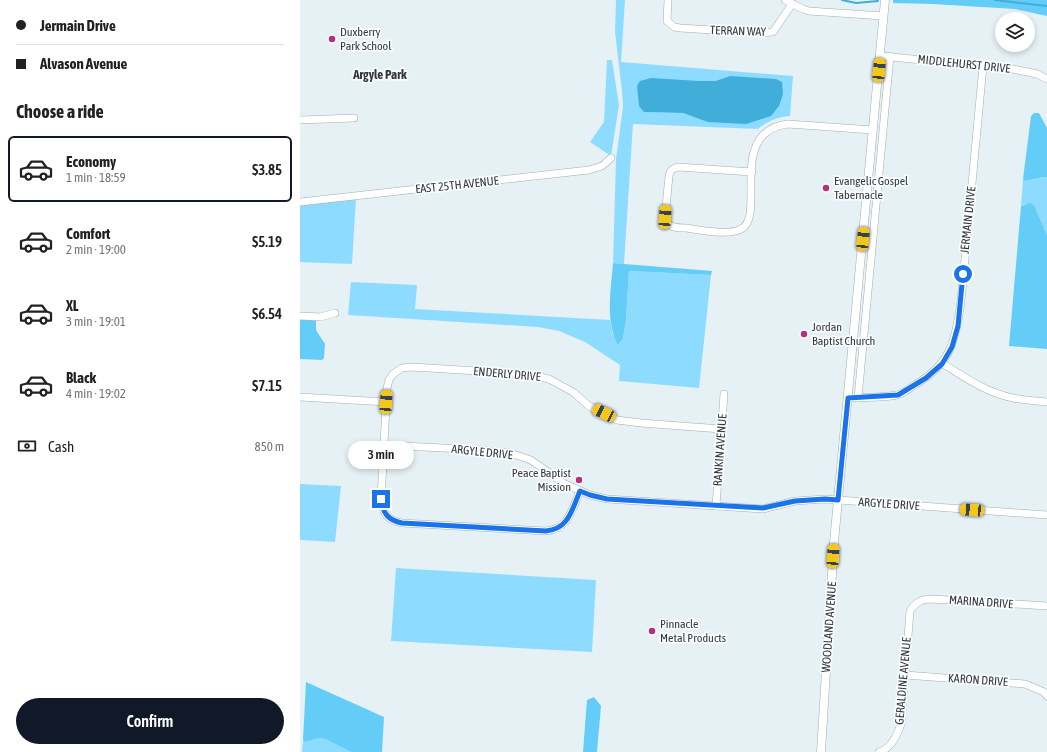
<!DOCTYPE html>
<meta charset="utf-8">
<style>
body{margin:0;font-family:"Asap Condensed",sans-serif;background:#f2f2f2;color:#202124;height:100vh;display:flex;flex-direction:column;font-size:15px;white-space:nowrap}
*{box-sizing:border-box;margin:0}
p{font-size:13px;color:#757577}
.icon{flex:none;width:22px;height:22px;fill:none;stroke:currentColor;stroke-width:2;stroke-linecap:round;stroke-linejoin:round}
.map{position:relative;flex:1;overflow:hidden}
.side{display:flex;flex-direction:column;background:#fff;width:300px}
.side>*{flex:none}
.banner{display:grid;align-content:center;height:88px;padding:0 16px;background:#fff}
.fabs{position:absolute;left:695px;top:12px;display:grid;gap:8px}
.fabs a{display:grid;place-items:center;width:40px;height:40px;border-radius:50%;background:#fff;box-shadow:0 2px 6px #0003;font-size:20px}
.end{position:absolute;width:18px;height:18px;margin:-9px;border:5px solid #1a73e8;background:#fff;box-shadow:0 0 0 2px #fff}
.from{border-radius:50%}
.bubble{position:absolute;height:28px;border-radius:14px;background:#fff;box-shadow:0 2px 6px #0003;font-size:13px;font-weight:600;line-height:28px;text-align:center}
.car{position:absolute;width:12px;height:24px;margin:-12px -6px;border-radius:5px;box-shadow:0 0 3px 1px #0007;background:linear-gradient(#f5c518 24%,#345 0 40%,#f5c518 0 76%,#345 0 86%,#f5c518 0)}
.banner b{display:flex;align-items:center;gap:14px;height:38px;font-size:15px}
.banner b+b{border-top:1px solid #e0e0e0}
.banner i{width:10px;height:10px;background:#202124}
ul{padding:0;list-style:none}
li{display:flex;align-items:center;gap:12px;height:66px;margin:0 8px 6px;padding:0 8px;border:2px solid transparent;border-radius:6px}
li div{flex:1}
li b{display:block;font-size:15px}
li em{font-style:normal;font-weight:600}
li.current{border-color:#111827}
li>.icon{width:36px;height:36px;stroke-width:1.5}
h2{padding:0 16px;font-size:18px;line-height:48px}
.pay{display:flex;align-items:center;gap:10px;height:44px;padding:0 16px;font-size:15px}
.pay p{margin-inline-start:auto}
.primary-button{display:flex;gap:8px;margin-top:auto;padding:8px 16px}
.primary-button a{flex:1;height:46px;border-radius:24px;background:#111827;color:#fff;font-size:16px;font-weight:600;line-height:46px;text-align:center}
main{display:flex;flex:1;min-height:0}
.map>svg:first-child{display:block}
.green{fill:#8ddcff;fill-rule:evenodd}
.forest{fill:#63cdf8}
.water{fill:#40aed8}
.lines{fill:none;stroke-linecap:round;stroke-linejoin:round}
.stream{stroke:#40aed8;stroke-width:2}
.minor-casing{stroke:#a3adb2;stroke-width:8}
.tertiary-casing{stroke:#a3adb2;stroke-width:9}
.minor{stroke:#fff;stroke-width:7}
.tertiary{stroke:#fff;stroke-width:8}
.route{stroke:#1a73e8;stroke-width:5}
.poi-dot{fill:#b3317b;stroke:#f9fdff;stroke-width:1.5}
.labels{text-anchor:middle;dominant-baseline:central;stroke-width:3.5;stroke-linejoin:round;paint-order:stroke}
.street-label{font-size:12px;fill:#35393b;stroke:#f9fdff}
.poi-label{font-size:12px;fill:#35393b;stroke:#f9fdff;text-anchor:start}
.neighbourhood-label{font-size:13px;font-weight:bold;fill:#35393b;stroke:#f9fdff}
</style>
<main>
<section class="side">
<div class="banner">
<b><i class="from"></i>Jermain Drive</b>
<b><i></i>Alvason Avenue</b>
</div>
<h2>Choose a ride</h2>
<ul>
<li class="current"><svg class="icon" aria-label="car" viewBox="0 0 24 24"><path d="M5 17H2v-5l4-1 3-4h7l3 4 3 1v5h-3M9 17h6M6 11h13"/><circle cx="7" cy="17" r="2"/><circle cx="17" cy="17" r="2"/></svg><div><b>Economy</b><p>1 min · 18:59</p></div><em>$3.85</em></li>
<li><svg class="icon" aria-label="car" viewBox="0 0 24 24"><path d="M5 17H2v-5l4-1 3-4h7l3 4 3 1v5h-3M9 17h6M6 11h13"/><circle cx="7" cy="17" r="2"/><circle cx="17" cy="17" r="2"/></svg><div><b>Comfort</b><p>2 min · 19:00</p></div><em>$5.19</em></li>
<li><svg class="icon" aria-label="car" viewBox="0 0 24 24"><path d="M5 17H2v-5l4-1 3-4h7l3 4 3 1v5h-3M9 17h6M6 11h13"/><circle cx="7" cy="17" r="2"/><circle cx="17" cy="17" r="2"/></svg><div><b>XL</b><p>3 min · 19:01</p></div><em>$6.54</em></li>
<li><svg class="icon" aria-label="car" viewBox="0 0 24 24"><path d="M5 17H2v-5l4-1 3-4h7l3 4 3 1v5h-3M9 17h6M6 11h13"/><circle cx="7" cy="17" r="2"/><circle cx="17" cy="17" r="2"/></svg><div><b>Black</b><p>4 min · 19:02</p></div><em>$7.15</em></li>
</ul>
<div class="pay"><svg class="icon" aria-label="cash" viewBox="0 0 24 24"><path d="M3 7h18v10H3z"/><circle cx="12" cy="12" r="2"/></svg>Cash<p>850 m</p></div>
<div class="primary-button"><a>Confirm</a></div>
</section>
<div class="map">
<svg width="747" height="752" viewBox="0 0 747 752">
<rect width="100%" height="100%" fill="#e6f1f5"/>
<g class="green">
<path d="M316,0H325L321,62L493,76L490,116C477,117 468,121 458,129L333,124L324,264L313,263L316,159L323,107L322,91L315,32ZM430,76L392,116L383,113L344,112L399,81H415Z"/>
<polygon points="307,60 312,60 319,105 311,156 290,142 304,122"/>
<polygon points="743,177 747,177 747,235 734,205 725,204 721,206 723,179 726,181"/>
<polygon points="56,199 52,264 0,262 0,205"/>
<polygon points="329,271 411,275 399,388 319,381 320,365 285,342 259,331 238,327 48,315 51,282 117,285 115,309 310,320 313,335 323,338 326,320"/>
<polygon points="0,484 41,486 35,542 0,540"/>
<polygon points="96,568 296,580 292,652 91,641"/>
<polygon points="19,738 25,739 51,752 2,752 3,740 5,742"/>
</g>
<g class="forest">
<polygon points="593,0 747,0 747,16 715,9 633,4 593,3"/>
<polygon points="734,113 739,113 747,128 747,177 743,177 725,181 723,179 731,116"/>
<polygon points="730,203 734,205 747,235 747,349 709,346 721,206"/>
<path d="M313,263L324,264L412,271L411,275L329,271L326,320L323,338L318,345C305,320 311,290 313,263Z"/>
<polygon points="0,319 16,320 16,330 25,344 24,358 22,360 0,359"/>
<polygon points="6,682 84,717 82,752 51,752 25,739 19,738 5,742 3,740"/>
<polygon points="294,697 301,706 297,752 283,752 287,700"/>
</g>
<polygon class="water" points="430,76 476,79 482,82 483,94 479,106 471,116 446,124 408,122 383,113 344,112 339,106 337,86 340,81 351,78 399,81 415,81"/>
<g class="lines">
<g class="stream">
<polyline points="542,0 556,3 578,1"/>
<polyline points="695,0 747,6"/>
</g>
<g class="minor-casing">
<g id="minor">
<polyline points="368,0 367,21 374,27 380,28 459,33 473,32 492,4"/>
<polyline points="485,0 503,9 509,11 583,16"/>
<polyline points="580,56 708,68 737,74 747,79"/>
<polyline points="0,120 54,118"/>
<path d="M452,172L378,167C372,169 370,170 369,176L365,217C367,228 377,228 386,228C401,230 428,236 441,229C467,217 426,131 488,124L573,130"/>
<polyline points="0,202 289,170 302,166 311,158"/>
<polyline points="0,316 20,317 35,313"/>
<path d="M642,363C664,377 687,393 713,398C724,400 736,401 747,402"/>
<polyline points="0,397 86,402"/>
<path d="M548,398C563,397 582,398 597,395C604,393 610,388 616,384C651,364 656,339 661,301L683,66"/>
<polyline points="558,398 590,56"/>
<polyline points="84,445 182,450 210,453 231,460 265,484 290,495 307,499 463,509 495,501 525,499 747,515"/>
<path d="M280,491C272,509 269,529 246,531L102,523C87,520 83,514 81,499L87,388L89,380L93,374L102,368L112,367L226,374L249,379L273,392L289,406L317,420L341,423L421,429"/>
<polyline points="416,506 424,394"/>
<polyline points="605,675 725,684 744,692 747,696"/>
<path d="M579,752C592,748 597,735 601,724L610,611C616,602 621,599 632,599L747,606"/>
</g>
</g>
<g class="tertiary-casing">
<polyline id="tertiary" points="521,752 534,542 585,0"/>
</g>
<use href="#minor" class="minor"/>
<use href="#tertiary" class="tertiary"/>
</g>
<g class="lines">
<path class="route" d="M81,499C83,514 88,520 102,523L246,531C269,529 272,509 280,491L290,495L307,499L463,508L495,501L525,499L538,500L548,398L598,395L626,378L642,364L652,347L658,326L663,274"/>
</g>
<g class="poi-dot">
<circle cx="32" cy="39" r="4"/>
<circle cx="526" cy="188" r="4"/>
<circle cx="504" cy="334" r="4"/>
<circle cx="279" cy="480" r="4"/>
<circle cx="352" cy="631" r="4"/>
</g>
<g class="labels">
<g class="street-label">
<text transform="translate(438 31) rotate(2)">TERRAN WAY</text>
<text transform="translate(664 64) rotate(6)">MIDDLEHURST DRIVE</text>
<text transform="translate(157 185) rotate(-6)">EAST 25TH AVENUE</text>
<text transform="translate(668 220) rotate(-84)">JERMAIN DRIVE</text>
<text transform="translate(207 374) rotate(5)">ENDERLY DRIVE</text>
<text transform="translate(420 450) rotate(-86)">RANKIN AVENUE</text>
<text transform="translate(182 452) rotate(6)">ARGYLE DRIVE</text>
<text transform="translate(589 504) rotate(4)">ARGYLE DRIVE</text>
<text transform="translate(681 602) rotate(4)">MARINA DRIVE</text>
<text transform="translate(529 627) rotate(-86)">WOODLAND AVENUE</text>
<text transform="translate(678 680) rotate(4)">KARON DRIVE</text>
<text transform="translate(603 681) rotate(-85)">GERALDINE AVENUE</text>
</g>
<g class="poi-label">
<text x="40" y="32">Duxberry<tspan x="40" dy="14">Park School</tspan></text>
<text x="534" y="181">Evangelic Gospel<tspan x="534" dy="14">Tabernacle</tspan></text>
<text x="512" y="327">Jordan<tspan x="512" dy="14">Baptist Church</tspan></text>
<text x="271" y="473" text-anchor="end">Peace Baptist<tspan x="271" dy="14">Mission</tspan></text>
<text x="360" y="624">Pinnacle<tspan x="360" dy="14">Metal Products</tspan></text>
</g>
<g class="neighbourhood-label">
<text x="80" y="74">Argyle Park</text>
</g>
</g>
</svg>
<div class="fabs">
<a><svg class="icon" aria-label="layers" viewBox="0 0 24 24"><path d="M12 4l9 5-9 5-9-5zM3 14l9 5 9-5"/></svg></a>
</div>
<i class="end from" style="left:663px;top:274px"></i>
<i class="end" style="left:81px;top:499px"></i>
<div class="bubble" style="left:48px;top:441px;width:66px">3 min</div>
<i class="car" style="left:579px;top:70px;rotate:6deg"></i>
<i class="car" style="left:365px;top:217px;rotate:4deg"></i>
<i class="car" style="left:563px;top:239px;rotate:6deg"></i>
<i class="car" style="left:86px;top:402px;rotate:4deg"></i>
<i class="car" style="left:304px;top:413px;rotate:296deg"></i>
<i class="car" style="left:672px;top:510px;rotate:274deg"></i>
<i class="car" style="left:533px;top:556px;rotate:4deg"></i>
</div>
</main>
